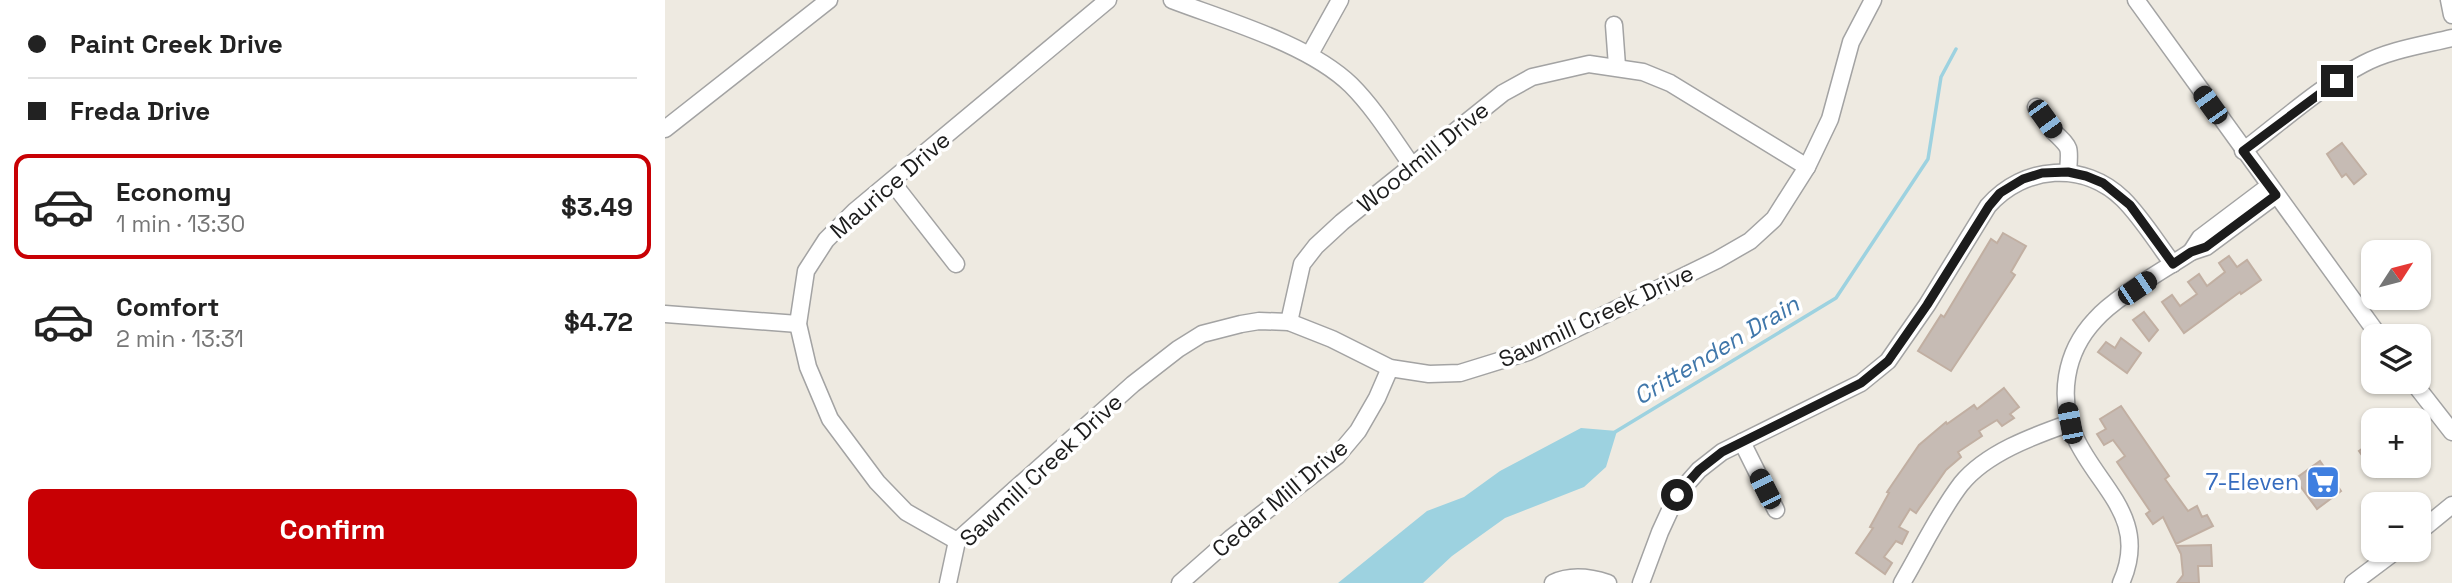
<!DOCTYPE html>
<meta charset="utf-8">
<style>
body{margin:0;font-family:"Space Grotesk",sans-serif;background:#f2f2f2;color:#222;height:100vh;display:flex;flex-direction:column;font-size:26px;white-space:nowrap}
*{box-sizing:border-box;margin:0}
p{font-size:23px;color:#767676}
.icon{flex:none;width:38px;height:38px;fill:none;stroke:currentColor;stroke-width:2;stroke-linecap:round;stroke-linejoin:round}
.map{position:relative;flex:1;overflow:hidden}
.sheet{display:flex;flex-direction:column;background:#fff;width:665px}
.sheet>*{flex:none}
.hud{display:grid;align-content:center;height:154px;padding:0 28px;background:#fff}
.needle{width:46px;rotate:54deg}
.tools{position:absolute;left:1696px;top:240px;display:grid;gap:14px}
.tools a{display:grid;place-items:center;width:70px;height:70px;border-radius:14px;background:#fff;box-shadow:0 2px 5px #0004;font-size:35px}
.end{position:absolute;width:32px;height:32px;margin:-16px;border:9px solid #1c1c1c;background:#fff;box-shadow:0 0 0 4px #fff}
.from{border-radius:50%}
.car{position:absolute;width:21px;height:42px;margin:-21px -10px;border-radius:9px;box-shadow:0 0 5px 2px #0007;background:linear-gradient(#222 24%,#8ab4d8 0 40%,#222 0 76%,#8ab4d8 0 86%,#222 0)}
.hud b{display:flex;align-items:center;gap:24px;height:66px;font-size:26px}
.hud b+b{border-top:2px solid #e0e0e0}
.hud i{width:18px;height:18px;background:#222}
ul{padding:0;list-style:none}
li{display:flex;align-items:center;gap:21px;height:105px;margin:0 14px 10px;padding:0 14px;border:4px solid transparent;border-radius:14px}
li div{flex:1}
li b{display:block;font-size:26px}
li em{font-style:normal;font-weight:700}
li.active{border-color:#c80004}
li>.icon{width:63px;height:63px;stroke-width:1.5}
.action{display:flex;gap:14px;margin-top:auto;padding:14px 28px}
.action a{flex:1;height:80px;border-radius:14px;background:#c80004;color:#fff;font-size:28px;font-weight:700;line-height:80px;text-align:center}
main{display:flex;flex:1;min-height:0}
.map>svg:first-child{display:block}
.water{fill:#9dd2e0}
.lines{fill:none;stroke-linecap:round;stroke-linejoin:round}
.stream{stroke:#9dd2e0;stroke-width:3.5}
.building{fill:#c6bbb4;stroke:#c1afa2;stroke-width:2}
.minor-casing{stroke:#a3a3a3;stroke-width:19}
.minor{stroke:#fff;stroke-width:16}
.route{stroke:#1c1c1c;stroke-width:9}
.labels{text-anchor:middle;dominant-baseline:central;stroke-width:7;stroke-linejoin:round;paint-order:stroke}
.street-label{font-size:23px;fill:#1c1c1c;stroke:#fff}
.shop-label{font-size:23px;fill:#366cbe;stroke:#fff;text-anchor:end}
.water-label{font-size:24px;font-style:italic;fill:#4077aa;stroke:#fff}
</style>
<main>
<section class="sheet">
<div class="hud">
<b><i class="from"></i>Paint Creek Drive</b>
<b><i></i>Freda Drive</b>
</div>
<ul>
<li class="active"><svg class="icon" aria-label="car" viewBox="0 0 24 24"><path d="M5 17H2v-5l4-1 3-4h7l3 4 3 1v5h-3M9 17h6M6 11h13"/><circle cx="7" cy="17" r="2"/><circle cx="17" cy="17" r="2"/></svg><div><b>Economy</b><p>1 min · 13:30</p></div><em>$3.49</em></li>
<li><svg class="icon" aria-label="car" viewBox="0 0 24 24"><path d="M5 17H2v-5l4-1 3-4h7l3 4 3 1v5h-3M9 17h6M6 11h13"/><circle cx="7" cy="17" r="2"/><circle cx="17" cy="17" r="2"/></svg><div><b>Comfort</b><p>2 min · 13:31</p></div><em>$4.72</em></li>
</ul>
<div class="action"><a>Confirm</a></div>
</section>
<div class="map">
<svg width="1787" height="583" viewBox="0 0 1787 583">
<rect width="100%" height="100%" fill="#eeeae1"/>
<polygon class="water" points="916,428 952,431 941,467 919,487 840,518 787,556 758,583 673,583 762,511 799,497 835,471"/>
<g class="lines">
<polyline class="stream" points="950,432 1171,298 1263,159 1276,77 1291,49"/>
</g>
<g class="building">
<polygon points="1677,143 1701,174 1689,184 1681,174 1677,177 1662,154"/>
<polygon points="1338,233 1361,246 1346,272 1350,275 1286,371 1253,351 1276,315 1279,317 1326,239 1332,243"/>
<polygon points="1564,256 1572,267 1582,260 1596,280 1576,294 1575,292 1519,333 1497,302 1507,295 1515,306 1532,294 1523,282 1534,274 1542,286 1560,272 1554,263"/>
<polygon points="1479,312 1493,330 1484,341 1468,320"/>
<polygon points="1456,338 1476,353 1462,373 1433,352 1441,342 1450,348"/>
<polygon points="1339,388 1354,407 1345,414 1349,418 1337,426 1332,420 1314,431 1317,436 1293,452 1296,457 1281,470 1251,513 1245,509 1234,527 1243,532 1237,544 1231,541 1219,557 1227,563 1220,574 1191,553 1208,528 1205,527 1224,493 1222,492 1254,445 1281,422 1282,424 1309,405 1312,409"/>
<polygon points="1456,406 1504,476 1500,479 1523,511 1532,506 1537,517 1542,515 1548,526 1511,544 1498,517 1488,524 1481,514 1485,511 1452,462 1460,456 1448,440 1439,445 1432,434 1441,429 1435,419"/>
<polygon points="1708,441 1708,466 1729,466 1712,477 1694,451"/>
<polygon points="1655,461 1676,491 1652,509 1630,479"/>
<polygon points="1546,545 1547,566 1533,566 1534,583 1512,583 1518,575 1516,554 1512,546"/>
</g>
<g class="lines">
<g class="minor-casing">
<g id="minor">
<path d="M507,0C562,21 644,44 686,85C710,109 728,139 748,167"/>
<polyline points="1471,0 1714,336"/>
<polyline points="1784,0 1787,15"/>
<polyline points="949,25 952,66"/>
<polyline points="645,54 675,0"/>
<path d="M1371,107C1377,115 1382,124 1388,131C1406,149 1405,145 1403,172"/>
<polyline points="0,129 164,0"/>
<path d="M1578,151C1616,122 1656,86 1698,64C1724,50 1758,45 1787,38"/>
<polyline points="227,182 291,264"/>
<polyline points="1526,252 1535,238 1604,186"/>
<polyline points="0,314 133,324"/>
<polyline points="624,322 637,264 651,246 677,222 838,93 867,77 924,64 978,72 1005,83 1142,167"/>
<polyline points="1748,382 1787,432"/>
<polyline points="1077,442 1111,510"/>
<polyline points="1754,532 1787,505"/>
<polyline points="292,541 241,512 212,482 165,419 143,367 133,324 141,271 161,240 190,211 443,0"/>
<polyline points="283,583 292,541 468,384 513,349 537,334 576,324 594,321 624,322 667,339 725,368 764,374 795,373 863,352 1052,260 1085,241 1109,219 1142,167 1165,119 1186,42 1208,0"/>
<polyline points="515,583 566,538 672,456 693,431 712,398 725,368"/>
<path d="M888,583C906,574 925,577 943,583"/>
<path d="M976,583L995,532L1012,495L1034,470L1057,452L1196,383L1223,361L1262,305L1323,206C1359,165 1419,161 1458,199C1477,218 1492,243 1508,264"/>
<path d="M1237,583C1256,551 1273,514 1296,484C1321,453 1368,436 1405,423"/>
<path d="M1456,583C1485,519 1434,488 1411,439C1392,398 1400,352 1430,320C1450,297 1499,270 1526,252L1541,247L1611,195"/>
<polyline points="1688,583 1732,550"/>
</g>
</g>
<use href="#minor" class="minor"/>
</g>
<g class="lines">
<polyline class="route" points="1012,495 1034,470 1057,452 1196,383 1223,361 1262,305 1324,206 1335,193 1358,179 1377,173 1403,172 1421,176 1438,183 1465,205 1508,264 1526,252 1541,247 1611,195 1578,151 1672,81"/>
</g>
<defs>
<g id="supermarket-square" transform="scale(1.75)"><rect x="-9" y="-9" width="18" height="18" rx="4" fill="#3f7fe0" stroke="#fff"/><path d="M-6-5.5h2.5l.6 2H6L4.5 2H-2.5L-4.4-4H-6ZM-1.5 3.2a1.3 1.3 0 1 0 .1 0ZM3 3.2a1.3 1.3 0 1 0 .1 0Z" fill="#fff"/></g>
</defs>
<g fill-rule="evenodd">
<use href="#supermarket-square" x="1658" y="482"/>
</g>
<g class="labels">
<g class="street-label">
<text transform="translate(758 157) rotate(-39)">Woodmill Drive</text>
<text transform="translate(225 185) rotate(-41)">Maurice Drive</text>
<text transform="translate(931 316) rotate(-25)">Sawmill Creek Drive</text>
<text transform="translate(376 470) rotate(-43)">Sawmill Creek Drive</text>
<text transform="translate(615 498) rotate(-40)">Cedar Mill Drive</text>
</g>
<g class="shop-label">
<text x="1634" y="482">7-Eleven</text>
</g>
<g class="water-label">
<text transform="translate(1051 350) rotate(-31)">Crittenden Drain</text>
</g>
</g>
</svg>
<div class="tools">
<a><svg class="needle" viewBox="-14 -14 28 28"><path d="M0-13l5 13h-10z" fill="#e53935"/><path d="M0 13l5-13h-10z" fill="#767676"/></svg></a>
<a><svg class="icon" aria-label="layers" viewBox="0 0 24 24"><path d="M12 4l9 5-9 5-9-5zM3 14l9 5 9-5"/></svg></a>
<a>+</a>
<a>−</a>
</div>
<i class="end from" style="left:1012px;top:495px"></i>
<i class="end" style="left:1672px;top:81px"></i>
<i class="car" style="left:1545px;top:105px;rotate:324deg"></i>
<i class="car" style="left:1380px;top:119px;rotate:144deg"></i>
<i class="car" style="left:1472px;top:288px;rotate:56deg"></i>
<i class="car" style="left:1405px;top:423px;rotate:349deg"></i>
<i class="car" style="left:1100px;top:489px;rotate:333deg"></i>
</div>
</main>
